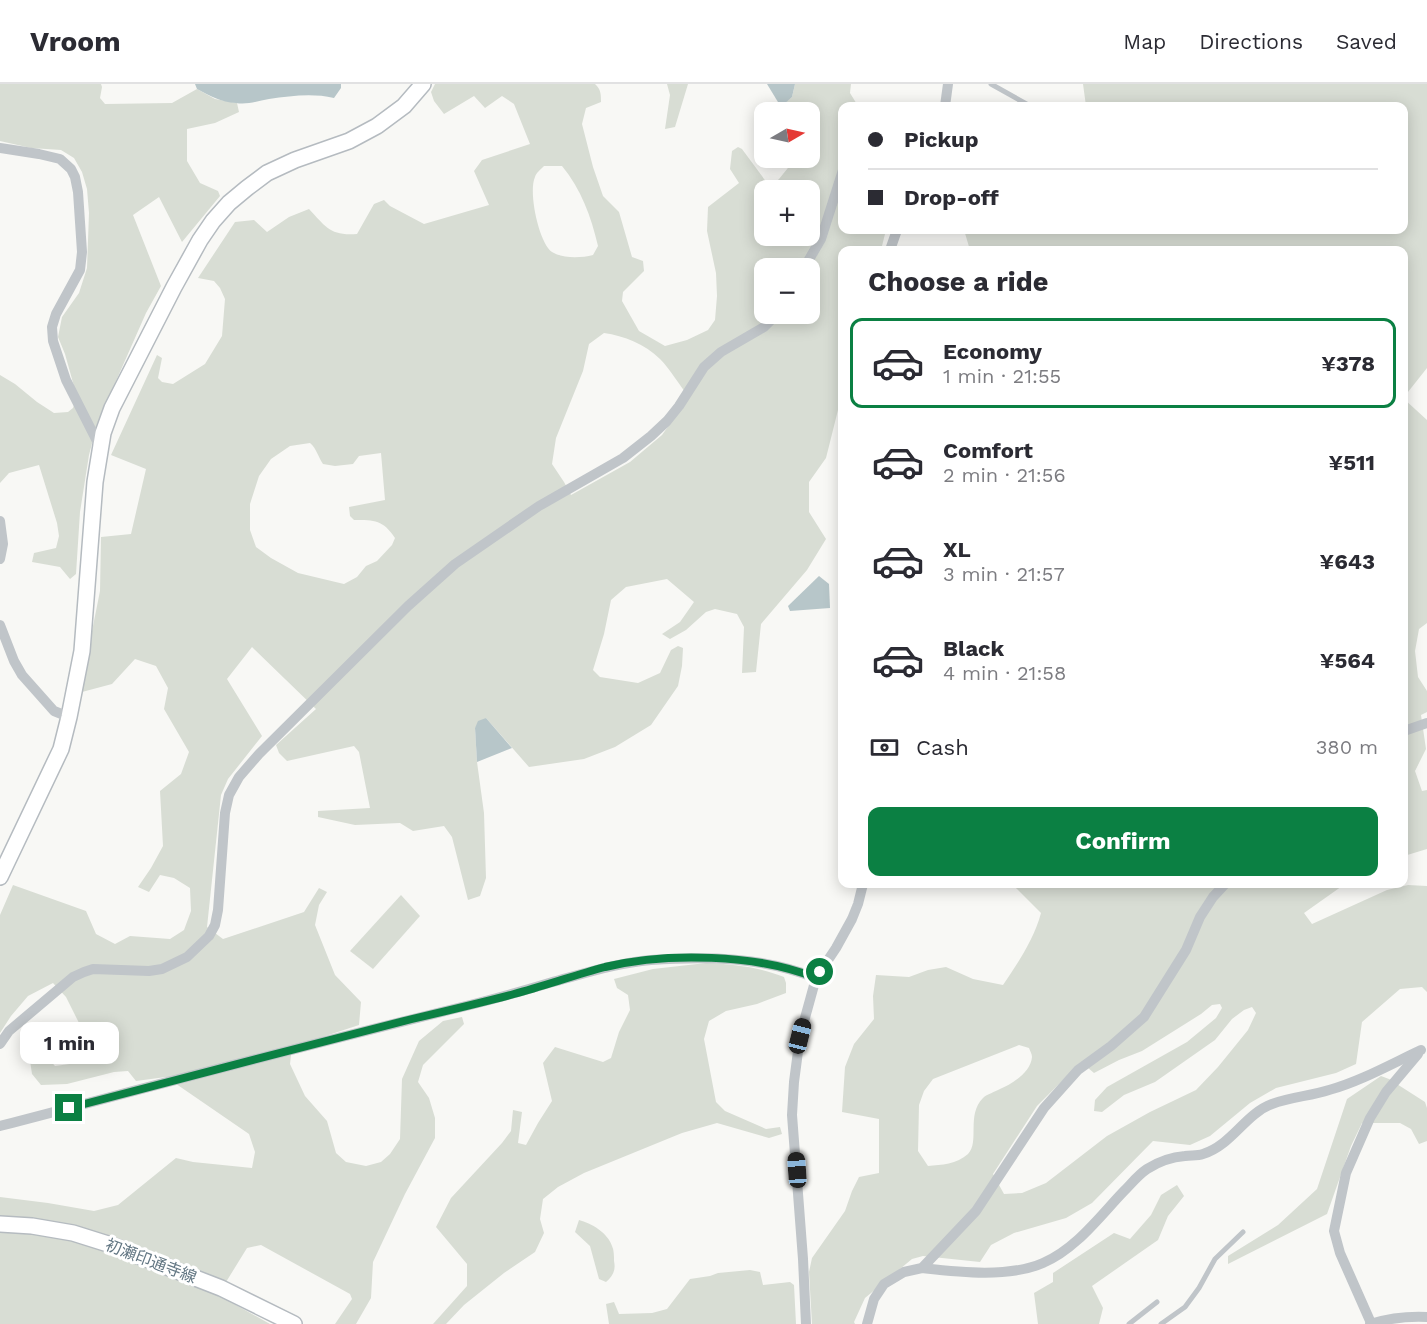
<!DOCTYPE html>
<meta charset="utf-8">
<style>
body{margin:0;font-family:"Work Sans","Noto Sans JP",sans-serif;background:#f2f2f3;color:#2b2b33;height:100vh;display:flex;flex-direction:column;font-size:22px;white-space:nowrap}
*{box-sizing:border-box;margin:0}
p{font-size:20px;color:#7c7c81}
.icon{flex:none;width:33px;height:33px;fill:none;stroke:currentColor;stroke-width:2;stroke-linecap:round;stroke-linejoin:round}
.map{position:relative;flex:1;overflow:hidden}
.details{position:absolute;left:838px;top:162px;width:570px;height:642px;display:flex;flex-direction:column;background:#fff;border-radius:12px;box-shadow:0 3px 15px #0003}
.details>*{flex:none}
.banner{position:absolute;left:838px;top:18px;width:570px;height:132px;border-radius:12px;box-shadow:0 3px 15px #0003;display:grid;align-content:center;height:132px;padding:0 30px;background:#fff}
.needle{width:39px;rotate:81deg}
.fabs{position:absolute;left:754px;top:18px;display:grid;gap:12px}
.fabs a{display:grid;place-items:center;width:66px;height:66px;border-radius:12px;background:#fff;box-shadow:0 3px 15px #0003;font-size:30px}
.end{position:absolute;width:27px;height:27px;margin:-14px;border:8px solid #0b8043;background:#fff;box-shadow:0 0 0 3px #fff}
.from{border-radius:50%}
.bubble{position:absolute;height:42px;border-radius:12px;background:#fff;box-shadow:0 3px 15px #0003;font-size:20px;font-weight:700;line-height:42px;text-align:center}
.car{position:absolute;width:18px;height:36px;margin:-18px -9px;border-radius:8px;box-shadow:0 0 4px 2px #0007;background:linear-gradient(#222 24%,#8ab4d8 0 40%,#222 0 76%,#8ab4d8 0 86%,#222 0)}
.banner b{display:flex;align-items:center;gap:21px;height:57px;font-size:22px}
.banner b+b{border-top:2px solid #e1e1e2}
.banner i{width:15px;height:15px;background:#2b2b33}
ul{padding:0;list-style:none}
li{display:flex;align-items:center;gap:18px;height:90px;margin:0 12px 9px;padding:0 18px;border:3px solid transparent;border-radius:12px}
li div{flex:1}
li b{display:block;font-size:22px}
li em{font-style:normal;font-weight:700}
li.selected{border-color:#0b8043}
li>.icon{width:54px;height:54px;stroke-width:1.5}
h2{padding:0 30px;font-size:27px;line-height:72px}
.pay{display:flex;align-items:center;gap:15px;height:66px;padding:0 30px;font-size:22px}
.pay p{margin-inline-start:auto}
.primary-button{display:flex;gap:12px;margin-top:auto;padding:12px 30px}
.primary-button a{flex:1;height:69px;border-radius:12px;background:#0b8043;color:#fff;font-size:24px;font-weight:700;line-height:69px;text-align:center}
header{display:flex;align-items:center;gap:36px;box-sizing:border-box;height:84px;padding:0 30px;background:#fff;border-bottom:2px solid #e1e1e2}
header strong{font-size:28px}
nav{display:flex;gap:33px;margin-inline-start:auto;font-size:21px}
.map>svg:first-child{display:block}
.green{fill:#d8ddd4;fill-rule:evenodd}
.water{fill:#b7c6c9}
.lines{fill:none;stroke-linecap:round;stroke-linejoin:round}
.secondary-casing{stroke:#b5bbc0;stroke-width:18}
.lane{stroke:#c0c5c9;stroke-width:5}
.street{stroke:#c0c5c9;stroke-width:10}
.secondary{stroke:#fff;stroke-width:15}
.route{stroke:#0b8043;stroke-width:8}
.labels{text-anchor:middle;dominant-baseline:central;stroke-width:6;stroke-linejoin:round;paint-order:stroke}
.street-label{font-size:16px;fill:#617582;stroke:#fff}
</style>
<header>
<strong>Vroom</strong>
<nav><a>Map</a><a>Directions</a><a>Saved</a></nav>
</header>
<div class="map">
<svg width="1427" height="1240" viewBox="0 0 1427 1240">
<rect width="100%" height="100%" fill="#f8f8f5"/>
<g class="green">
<polygon points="0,0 101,0 102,3 100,14 105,20 172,19 197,5 215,15 237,19 239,28 215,39 187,45 187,77 200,99 218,107 220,112 182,158 159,113 133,131 161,202 146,229 97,340 89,371 80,428 76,490 70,495 60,483 32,478 34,469 56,464 59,452 57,439 39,381 9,389 0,399 0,291 15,300 37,318 54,329 68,328 73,324 77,313 65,270 58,253 62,233 79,209 87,184 89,129 87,105 82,88 74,74 61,66 31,64 0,57"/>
<path d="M435,0H595C601,5 601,11 601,18L586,24L582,40L593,83L603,112L619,128L632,173L643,177L644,187L623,208L622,217L639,247L665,262L687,256L708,246L715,236L717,212L716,189L707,147L708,123L739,99L730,85L732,67L738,63L742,65L770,103L779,95L796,74H810V28H774L792,13L795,0H851L850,9L858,22H843V146H886L881,166H843V306L826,374L809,398V428L826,455L807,486L761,540L756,588L742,589L744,543L737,530L715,525L706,528L686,546L670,555L662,550L680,538L694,518L667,495L626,503L611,516L604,550L593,586L600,593L638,599L660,589L671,566L678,562L683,564L682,582L678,602L651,641L615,663L584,675L529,683L486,634L475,644L477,678L484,729L486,794L480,812L468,816L452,753L444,742L413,747L400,739L355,741L318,733V727L370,724L359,668L354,662L287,677L279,669L276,661L316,625L252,563L227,595L262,652L228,695L221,711L207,843L223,855L304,828L319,804L327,808L319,821L315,841L335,891L361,918L359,941L292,963L290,980L305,1012L327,1037L336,1069L346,1078L366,1082L381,1078L390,1070L400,1055L402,995L419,957L443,937L462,933L464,940L423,981L418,998L429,1014L435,1034V1054L405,1110L373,1178L371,1214L356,1240H335L352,1215L350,1210L261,1161L247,1164L218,1211L270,1240H0V1113L48,1119L94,1127L118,1121L176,1074L193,1078L252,1084L255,1068L249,1050L166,993L136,997L128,987L114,988L67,1000L41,1001L32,990L29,970L22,956L28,952L55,982L84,978L87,955L66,913L53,899L28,912L11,932L0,949V831L13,801L86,827L96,850L115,860L130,852L170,855L184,846L191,827L190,804L174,794L160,791L149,808L138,803L151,784L163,762L160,707L181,690L189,668L164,625L168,604L156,582L135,575L112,600L82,608L92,547L100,507L101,453L131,450L146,385L111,371L157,271L162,274L158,294L162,298L173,300L205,280L222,252L225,215L220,204L214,197L198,194L235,138L254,136L267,148L289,133L309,125C326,143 330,152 357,150L374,120L384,116L390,122L424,140L489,121L474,87L482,76L530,60L514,20L502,12L485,24L474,12L444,30L434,17L431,8ZM544,82H562C581,105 591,132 598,162L593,171C581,174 564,175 552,168C539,159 528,108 535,93C536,89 541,85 544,82ZM765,106H810V152H765ZM765,184H810V230H765ZM604,249C624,252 645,260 660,275C671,286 679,301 689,313L662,351L630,378L571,411L564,398L552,380L556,354L583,287L589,260ZM310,359C317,365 318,373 323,380L335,382L353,380L359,372L381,369L385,416L349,423L350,432L354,436C375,436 383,436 395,454L392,461L377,477L366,482L357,493L344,500L298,489L271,474L256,463L250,446V420L259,392L271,375L290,362Z"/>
<polygon points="667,0 688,0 675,43 665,45 670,11"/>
<polygon points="1083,0 1427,0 1427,284 1404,313 1404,166 970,166 964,146 1404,146 1404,22 1086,22"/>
<polygon points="1404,315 1427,336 1427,539 1419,545 1415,567 1418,593 1427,607 1427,628 1421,631 1426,665 1415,687 1422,707 1427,706 1427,765 1404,772"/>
<path d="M1012,800H1345L1304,829L1312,840L1387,806L1408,801L1427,802V908L1422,903L1400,905L1362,938L1356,980L1336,989L1276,1004L1250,1019L1210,1052L1190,1061L1153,1057L1092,1119L1066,1134L1014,1149L991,1161L980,1178L923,1172L912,1175L865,1214L854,1238L855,1240H812L809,1188L812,1174L845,1127L852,1107L859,1093L879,1089V1035L842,1028L845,983L854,960L874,935L873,912L876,891L909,893L928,886L946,883L973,895L1003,901C1018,879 1034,855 1041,829ZM1220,920L1222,924L1216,934L1187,958L1107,1003L1095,1016L1094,1027L1102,1028L1124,1011L1155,998L1215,956L1232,935L1244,926L1252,923L1256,929L1248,946L1218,983L1196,1006L1150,1028L1107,1052L1046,1099L1022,1109L1004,1110L993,1090L1037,1022L1081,978L1094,989L1119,976L1142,967L1201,930L1212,921ZM1019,961L1029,964C1030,967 1032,970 1032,973C1031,988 1012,1000 1000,1005C995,1008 987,1010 983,1014C966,1031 980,1058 968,1070C957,1080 941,1081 928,1082L918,1067L919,1021L924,1007L933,995Z"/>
<polygon points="401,811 420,832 373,885 350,867"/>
<path d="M706,879C733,880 759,883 784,893L786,899V909L757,920L726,927L709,937L704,955L716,1018L725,1027L766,1045L780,1043L782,1050L769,1054L717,1039L682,1049L584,1089L558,1103L543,1115L540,1135L544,1149L535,1168L504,1189L464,1221L446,1240H433L467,1202V1180L436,1143L451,1114L502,1059L511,1047L513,1026L522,1028L518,1059L526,1061L538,1039L552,1017L543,979L555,963L603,978L611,974L619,948L630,926L628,911L617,904L614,895L653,885Z"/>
<polygon points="1381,992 1389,995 1425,1018 1427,1024 1427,1057 1419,1060 1411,1045 1400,1039 1362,1039 1351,1062 1327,1130 1228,1180 1228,1172 1278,1141 1317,1105 1347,1015"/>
<polygon points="1177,1101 1184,1112 1168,1132 1158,1156 1092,1202 1103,1224 1099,1240 1038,1240 1034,1209 1053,1198 1053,1189 1114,1149 1130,1155 1151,1131 1161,1111"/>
<path d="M579,1136C591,1139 608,1149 612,1162C614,1166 614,1172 614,1177C616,1186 613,1192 606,1198L599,1195L590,1162L575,1148Z"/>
<polygon points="750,1186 760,1188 763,1201 790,1198 794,1201 796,1240 609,1240 606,1220 614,1218 619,1230 652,1229 667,1225 690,1195 710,1192 718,1189"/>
</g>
<g class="water">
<path d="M195,0H341V4L334,14C312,9 291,12 269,15C258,17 247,21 236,19C221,18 210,12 197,5Z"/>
<polygon points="767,0 795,0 792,13 781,23"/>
<polygon points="819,492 829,500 830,524 790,527 788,522"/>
<polygon points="486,634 512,664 477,678 475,644 478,637"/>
</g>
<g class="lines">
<g class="secondary-casing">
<g id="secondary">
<polyline points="0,793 61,665 69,633 82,567 95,398 103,349 112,324 174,203 200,156 213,137 229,119 247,104 267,89 295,76 349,57 377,42 404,22 423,0"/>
<polyline points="0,1140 32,1142 73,1149 108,1160 221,1204 294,1240"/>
</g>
</g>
<g class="lane">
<polyline points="991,0 1030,22"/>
<polyline points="1129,1240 1157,1218"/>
<polyline points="1161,1240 1185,1223 1199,1204 1215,1175 1243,1148"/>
</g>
<g class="street">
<polyline points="945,22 948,0"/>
<polyline points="0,64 39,70 60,75 71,85 75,93 78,108 82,168 80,186 56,230 52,243 53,257 66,296 101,365"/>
<polyline points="890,166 897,146"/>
<polyline points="804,184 821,155 843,86"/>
<polyline points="0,437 3,460 0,475"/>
<polyline points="0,541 14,577 22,591 54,627 69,633"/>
<polyline points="1404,647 1427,639"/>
<polyline points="0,960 9,947 73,893 84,888 93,885 149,887 162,885 187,873 209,852 215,841 218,826 225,729 229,711 239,693 259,670 408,522 455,480 539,422 623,374 651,352 667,337 679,322 704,283 721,268 764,243 777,230"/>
<path d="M0,1042C157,1001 313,959 470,921C497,914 523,907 549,899C583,890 616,879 651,876C706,872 764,873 816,894"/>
<path d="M922,1184C958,1188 1009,1194 1043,1179C1076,1165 1100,1132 1124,1107C1131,1100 1138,1091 1147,1085C1158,1078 1172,1073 1185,1072C1191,1071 1197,1072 1203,1070C1232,1061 1245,1030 1272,1020C1290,1013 1311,1012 1329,1006C1361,997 1391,980 1421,966"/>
<polyline points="1371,1239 1340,1169 1334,1147 1346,1089 1370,1034 1386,1008 1418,970"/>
<polyline points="806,1240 803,1175 792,1031 794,998 800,952 816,894 836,864 852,835 858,820 863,800"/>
<polyline points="867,1240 874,1215 884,1200 904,1188 922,1184 976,1127 1044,1024 1078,986 1111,962 1144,933 1186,866 1200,833 1213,813 1225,800"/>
<path d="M1370,1240C1390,1234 1407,1232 1427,1233"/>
</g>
<use href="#secondary" class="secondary"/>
</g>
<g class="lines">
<path class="route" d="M69,1024C183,994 298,964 412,935C446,927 480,919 514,910C544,902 575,891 605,883C667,868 757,870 816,894L820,888"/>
</g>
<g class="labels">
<g class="street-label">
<text transform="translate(151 1177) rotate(21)">初瀬印通寺線</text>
</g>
</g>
</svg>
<div class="fabs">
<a><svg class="needle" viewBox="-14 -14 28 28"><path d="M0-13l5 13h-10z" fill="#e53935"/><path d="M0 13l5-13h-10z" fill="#7c7c81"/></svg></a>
<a>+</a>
<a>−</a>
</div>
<i class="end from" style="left:820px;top:888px"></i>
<i class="end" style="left:69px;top:1024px"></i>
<div class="bubble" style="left:20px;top:938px;width:99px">1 min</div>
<i class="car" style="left:800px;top:952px;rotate:14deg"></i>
<i class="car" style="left:797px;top:1086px;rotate:356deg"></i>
<div class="banner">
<b><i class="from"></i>Pickup</b>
<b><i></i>Drop-off</b>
</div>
<section class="details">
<h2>Choose a ride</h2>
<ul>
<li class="selected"><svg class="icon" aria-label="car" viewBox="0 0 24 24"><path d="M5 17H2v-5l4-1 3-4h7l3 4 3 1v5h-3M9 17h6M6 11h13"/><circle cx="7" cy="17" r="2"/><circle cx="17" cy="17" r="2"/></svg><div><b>Economy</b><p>1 min · 21:55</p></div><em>¥378</em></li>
<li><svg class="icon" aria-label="car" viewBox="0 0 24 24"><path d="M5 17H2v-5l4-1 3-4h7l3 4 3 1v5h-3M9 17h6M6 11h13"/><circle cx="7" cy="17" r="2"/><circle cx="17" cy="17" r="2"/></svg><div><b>Comfort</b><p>2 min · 21:56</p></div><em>¥511</em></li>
<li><svg class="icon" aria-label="car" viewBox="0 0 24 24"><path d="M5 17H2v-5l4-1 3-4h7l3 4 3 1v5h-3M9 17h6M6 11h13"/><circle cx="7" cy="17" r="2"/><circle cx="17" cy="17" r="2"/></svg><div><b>XL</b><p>3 min · 21:57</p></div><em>¥643</em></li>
<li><svg class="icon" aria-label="car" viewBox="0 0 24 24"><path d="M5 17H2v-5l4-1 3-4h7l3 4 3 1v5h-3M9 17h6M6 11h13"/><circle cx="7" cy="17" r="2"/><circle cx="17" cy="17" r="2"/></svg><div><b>Black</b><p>4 min · 21:58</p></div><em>¥564</em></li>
</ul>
<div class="pay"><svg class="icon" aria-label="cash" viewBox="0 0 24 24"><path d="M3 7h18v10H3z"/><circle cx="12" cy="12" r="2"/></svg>Cash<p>380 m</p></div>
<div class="primary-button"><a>Confirm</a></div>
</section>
</div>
